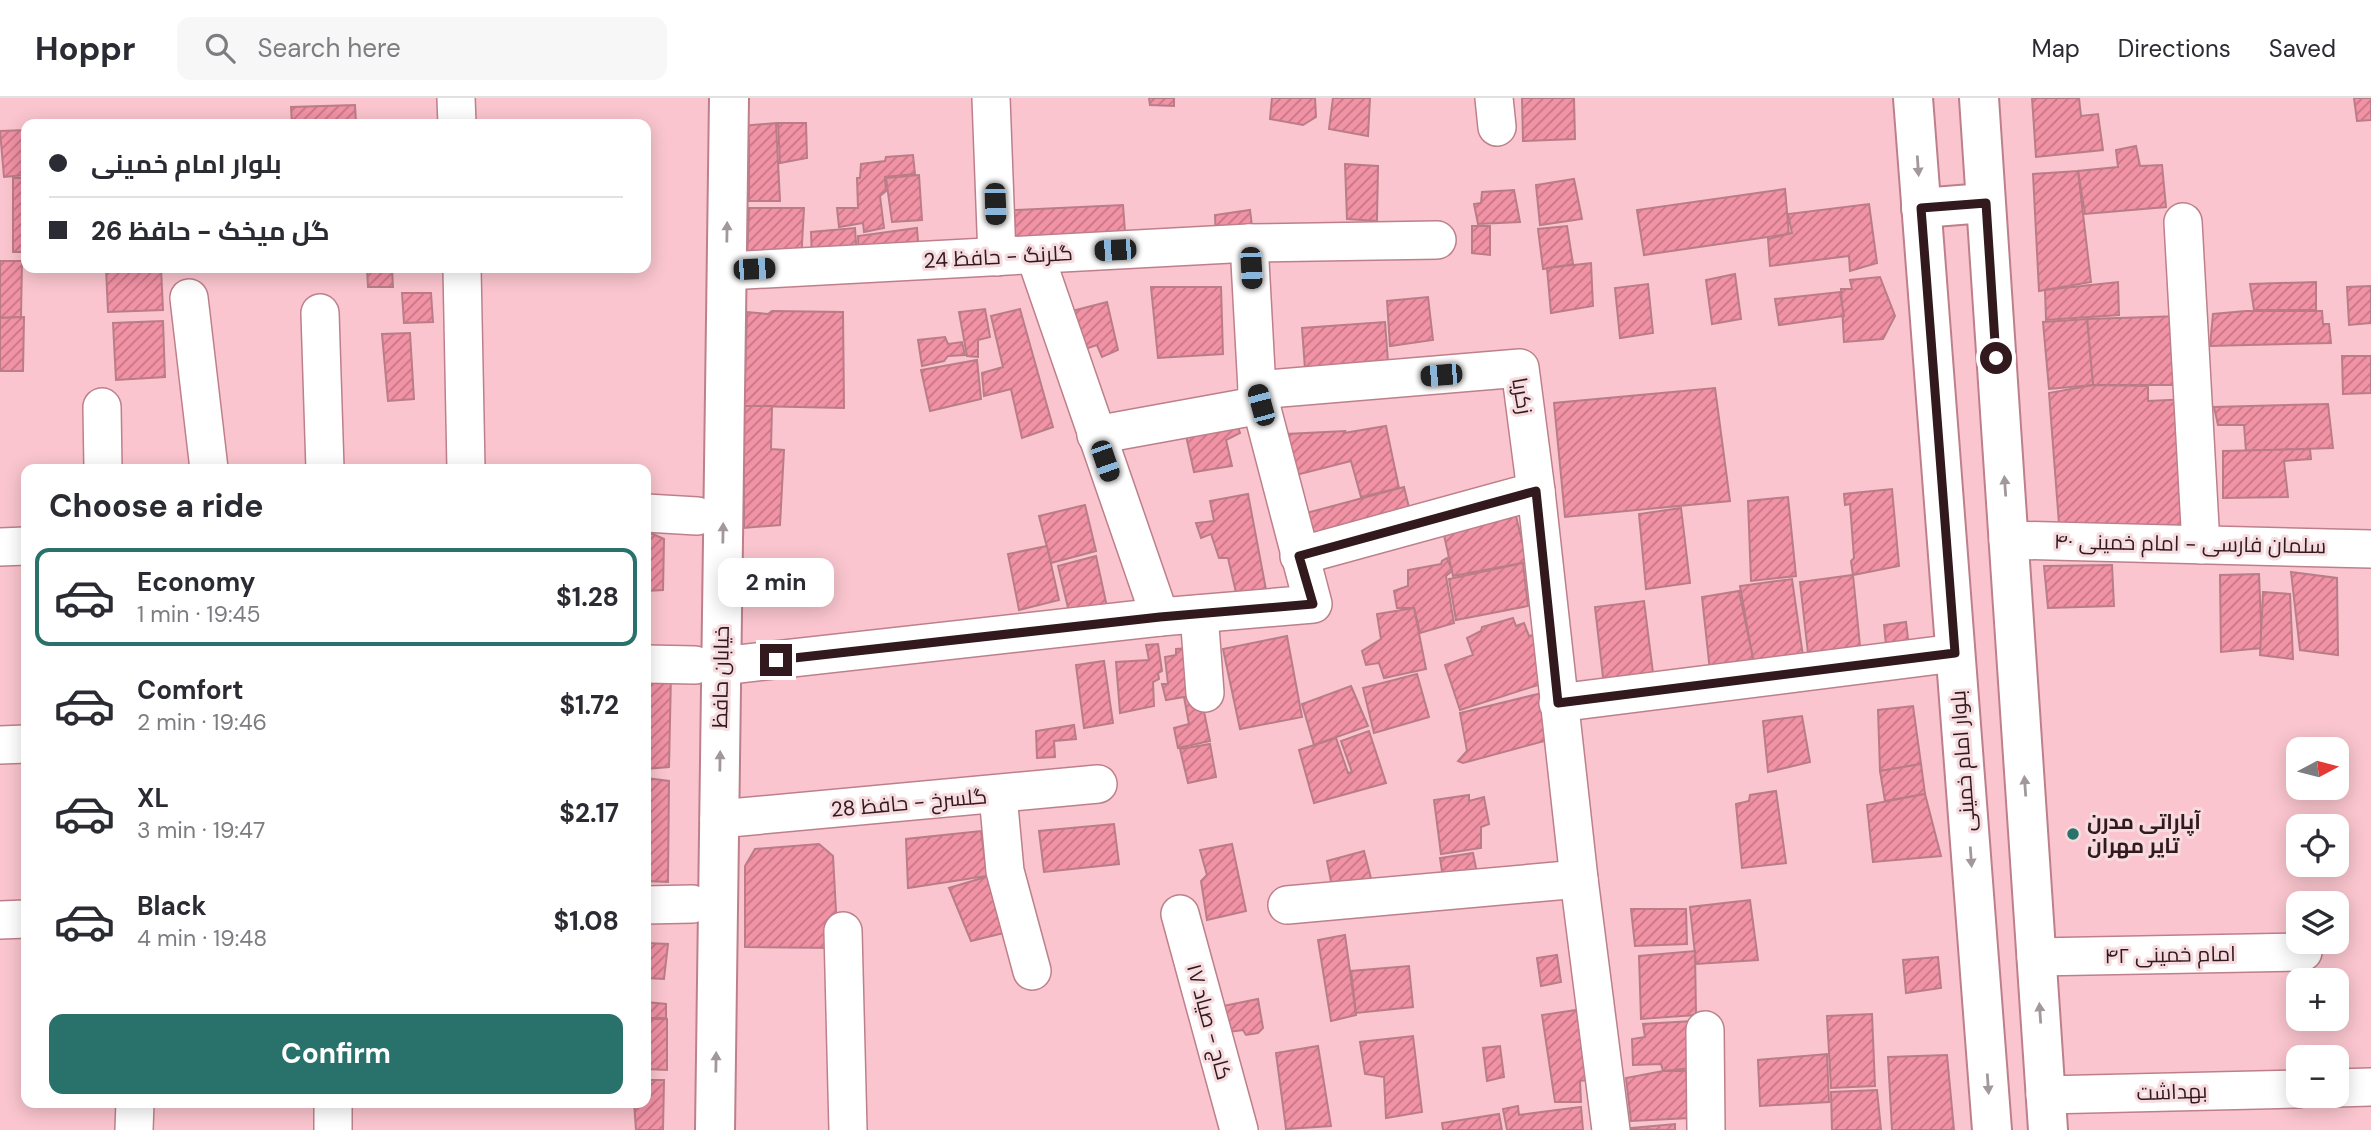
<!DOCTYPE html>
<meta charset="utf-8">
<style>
body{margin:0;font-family:"DM Sans",Cairo,sans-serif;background:#f7f7f7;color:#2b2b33;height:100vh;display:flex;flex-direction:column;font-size:26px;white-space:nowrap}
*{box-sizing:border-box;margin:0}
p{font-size:23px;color:#7c7c81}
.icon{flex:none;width:38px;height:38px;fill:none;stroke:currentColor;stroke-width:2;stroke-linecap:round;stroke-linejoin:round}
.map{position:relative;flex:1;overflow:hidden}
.drawer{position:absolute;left:21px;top:366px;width:630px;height:644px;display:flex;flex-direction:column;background:#fff;border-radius:14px;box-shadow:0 4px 18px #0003}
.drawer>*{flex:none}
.guide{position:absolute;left:21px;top:21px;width:630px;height:154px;border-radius:14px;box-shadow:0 4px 18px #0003;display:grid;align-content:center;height:154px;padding:0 28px;background:#fff}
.needle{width:46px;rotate:83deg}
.controls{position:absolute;left:2286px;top:639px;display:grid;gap:14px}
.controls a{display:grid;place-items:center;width:63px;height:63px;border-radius:14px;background:#fff;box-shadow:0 4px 18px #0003;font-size:35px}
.end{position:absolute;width:32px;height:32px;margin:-16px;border:9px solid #31191e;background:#fff;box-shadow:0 0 0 4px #fff}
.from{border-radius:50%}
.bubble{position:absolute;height:49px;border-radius:14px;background:#fff;box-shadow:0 4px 18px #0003;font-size:23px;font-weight:700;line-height:49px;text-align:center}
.car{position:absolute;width:21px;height:42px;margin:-21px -10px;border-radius:9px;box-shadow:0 0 5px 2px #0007;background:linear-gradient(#222 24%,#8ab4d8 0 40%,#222 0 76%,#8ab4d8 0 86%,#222 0)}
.guide b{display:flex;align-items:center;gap:24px;height:66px;font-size:26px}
.guide b+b{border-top:2px solid #e1e1e2}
.guide i{width:18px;height:18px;background:#2b2b33}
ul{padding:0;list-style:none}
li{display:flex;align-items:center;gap:21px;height:98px;margin:0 14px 10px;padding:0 14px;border:4px solid transparent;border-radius:14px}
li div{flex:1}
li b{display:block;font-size:26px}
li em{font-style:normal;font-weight:700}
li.current{border-color:#29726c}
li>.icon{width:63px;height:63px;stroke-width:1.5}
h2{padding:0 28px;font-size:32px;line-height:84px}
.button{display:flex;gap:14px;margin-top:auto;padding:14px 28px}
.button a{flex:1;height:80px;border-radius:14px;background:#29726c;color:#fff;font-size:28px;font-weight:700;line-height:80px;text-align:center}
header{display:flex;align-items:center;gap:42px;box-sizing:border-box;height:98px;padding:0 35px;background:#fff;border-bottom:2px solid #e1e1e2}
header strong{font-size:33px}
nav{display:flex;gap:38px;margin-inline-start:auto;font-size:24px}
.search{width:490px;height:63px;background:#f7f7f7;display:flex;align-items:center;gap:18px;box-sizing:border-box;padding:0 24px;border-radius:14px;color:#7c7c81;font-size:26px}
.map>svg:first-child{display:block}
.building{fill:url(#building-hatch);stroke:#ba7d88;stroke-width:2}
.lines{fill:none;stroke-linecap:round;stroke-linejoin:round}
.minor-casing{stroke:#bd808b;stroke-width:40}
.major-casing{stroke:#bd808b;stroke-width:42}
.minor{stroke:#fff;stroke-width:37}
.major{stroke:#fff;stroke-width:38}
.oneway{fill:#a2989a}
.route{stroke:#31191e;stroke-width:9}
.poi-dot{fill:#29726c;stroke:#f6dbdf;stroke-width:2.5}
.labels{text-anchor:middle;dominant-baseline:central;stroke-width:6;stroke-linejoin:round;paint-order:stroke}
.street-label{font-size:21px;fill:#31191e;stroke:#f6dbdf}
.poi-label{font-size:21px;font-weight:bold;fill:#31191e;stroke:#f6dbdf;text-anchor:start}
</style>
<header>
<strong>Hoppr</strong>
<div class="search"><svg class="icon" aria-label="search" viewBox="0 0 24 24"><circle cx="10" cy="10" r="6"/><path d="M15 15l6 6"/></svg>Search here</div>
<nav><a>Map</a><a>Directions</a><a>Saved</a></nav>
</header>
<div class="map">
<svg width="2371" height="1032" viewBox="0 0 2371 1032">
<defs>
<pattern id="building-hatch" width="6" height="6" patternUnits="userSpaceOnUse" patternTransform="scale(1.75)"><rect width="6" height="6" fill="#f292a5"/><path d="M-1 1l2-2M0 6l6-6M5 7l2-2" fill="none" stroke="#c57686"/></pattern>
</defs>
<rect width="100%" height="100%" fill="#fac5ce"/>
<g class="building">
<polygon points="1149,0 1174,0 1174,8 1150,7"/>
<polygon points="1272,0 1315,0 1316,19 1303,27 1270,21"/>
<polygon points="1333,0 1370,0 1368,38 1329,31"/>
<polygon points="1522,0 1574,0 1575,41 1523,43"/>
<polygon points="2032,0 2079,0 2081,18 2098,16 2103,52 2036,59"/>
<polygon points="2354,0 2371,0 2371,22 2357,23"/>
<polygon points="355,7 356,26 292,26 291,9"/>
<polygon points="776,25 780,103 749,103 749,42 742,43 741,28"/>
<polygon points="778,25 806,25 807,60 780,65"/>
<polygon points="26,32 26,77 4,79 0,33"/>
<polygon points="2136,48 2140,68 2162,67 2166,109 2085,116 2078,73 2118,69 2116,52"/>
<polygon points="913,57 915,76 885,79 886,93 880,98 884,130 864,134 863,125 839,129 837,110 858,110 857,80 860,80 861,66 885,63 886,59"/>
<polygon points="1345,66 1378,68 1377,123 1347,121"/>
<polygon points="2078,73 2091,184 2039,193 2033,76"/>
<polygon points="919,77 922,122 892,124 886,80"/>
<rect x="13" y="80" width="13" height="74"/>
<polygon points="1574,81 1582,121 1540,127 1536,87"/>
<polygon points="1785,91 1789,136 1644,157 1637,112"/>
<polygon points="1514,92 1520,124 1478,126 1474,106 1481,105 1482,94"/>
<polygon points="1869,106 1877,165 1850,173 1849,158 1770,168 1768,141 1792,135 1788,116"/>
<polygon points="1123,107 1126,147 1016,153 1014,112"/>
<polygon points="749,110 804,110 801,164 747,163"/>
<polygon points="1250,112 1253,136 1216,142 1215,117"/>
<polygon points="1472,128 1490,128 1490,157 1472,155"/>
<polygon points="1567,128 1573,166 1543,171 1538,131"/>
<polygon points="855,130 857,160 812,162 811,134"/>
<polygon points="917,130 919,157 859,162 858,138"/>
<polygon points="0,163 22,163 21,219 0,220"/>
<polygon points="1591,165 1593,208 1551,215 1547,170"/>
<polygon points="106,170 161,170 163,212 108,214"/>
<polygon points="367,170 392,170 393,189 368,189"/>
<polygon points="1735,176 1741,221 1712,226 1706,182"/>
<polygon points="1880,179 1895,218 1883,241 1844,244 1841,191 1852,191 1850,182"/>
<polygon points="2118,184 2119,217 2046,222 2045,192"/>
<polygon points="2316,184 2316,212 2254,212 2250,186"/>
<polygon points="1648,186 1653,235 1620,240 1615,190"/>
<polygon points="2371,188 2371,225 2349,227 2347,189"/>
<polygon points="1151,189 1221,189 1223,256 1158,260"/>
<polygon points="1840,194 1844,218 1779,227 1775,201"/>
<polygon points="402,195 431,195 433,224 404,225"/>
<polygon points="1428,199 1433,242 1390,248 1387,203"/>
<polygon points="1107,204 1118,252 1102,259 1097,247 1076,254 1072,213"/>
<polygon points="985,211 990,239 978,242 978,259 967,258 959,214"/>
<polygon points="1020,211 1053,329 1022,340 1011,291 984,298 982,275 1003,269 991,218"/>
<polygon points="772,213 843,214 844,310 744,308 747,214 768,216"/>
<polygon points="2246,213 2322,213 2323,226 2329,226 2331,245 2210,248 2213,216"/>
<polygon points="2182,218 2187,287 2093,287 2087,221"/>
<polygon points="24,219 23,273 0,273 0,220"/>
<polygon points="2087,221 2093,287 2049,291 2043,224"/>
<polygon points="163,223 165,279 116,282 113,225"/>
<polygon points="1385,224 1389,277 1306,285 1302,230"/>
<polygon points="410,235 414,301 388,303 382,236"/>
<polygon points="945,239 948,246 962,244 965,257 948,258 944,263 922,268 918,242"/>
<polygon points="2342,258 2371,258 2371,295 2343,296"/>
<polygon points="977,262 981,301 930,313 921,272"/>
<polygon points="2093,287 2148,288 2148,303 2189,301 2198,438 2060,439 2049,295"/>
<polygon points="1715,290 1730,403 1565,419 1554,305"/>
<polygon points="2328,306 2333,350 2246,353 2244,327 2218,327 2214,309"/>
<polygon points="744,308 772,308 771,351 784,352 780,427 744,430"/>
<polygon points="1234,316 1240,335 1226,342 1232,368 1194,374 1185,333"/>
<polygon points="1386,328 1399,390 1361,399 1351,363 1292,378 1286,336 1345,333 1344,335"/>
<polygon points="2310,351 2311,361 2284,363 2288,399 2223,400 2223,353"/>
<polygon points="1404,389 1412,422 1299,440 1299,417"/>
<polygon points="1892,391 1899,468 1853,477 1851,463 1854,460 1850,406 1845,407 1844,396"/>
<polygon points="1248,396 1267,497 1238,503 1228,460 1219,460 1211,436 1201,440 1196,425 1214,423 1210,403"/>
<polygon points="1788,399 1796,478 1751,483 1748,403"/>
<polygon points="1085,407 1096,453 1051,465 1039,418"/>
<polygon points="1681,410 1690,485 1646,491 1639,416"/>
<polygon points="1516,418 1527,464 1453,478 1444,437"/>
<polygon points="646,433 664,441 663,492 646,493"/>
<polygon points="1047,448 1059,502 1019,512 1008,456"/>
<polygon points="1096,458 1107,509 1070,518 1058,468"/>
<polygon points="1447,460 1452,473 1446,478 1454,525 1420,535 1414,510 1397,510 1394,493 1408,488 1408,472 1441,466 1442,463"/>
<polygon points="1523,465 1528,508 1456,522 1449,481"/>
<polygon points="2112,467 2114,508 2048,510 2044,468"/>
<polygon points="2291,474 2337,480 2338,557 2300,552"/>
<polygon points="2259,476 2262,550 2221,554 2220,477"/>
<polygon points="1853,477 1861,558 1809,564 1800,484"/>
<polygon points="1792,481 1804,565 1754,568 1740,488"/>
<polygon points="1739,493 1754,565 1710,573 1702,499"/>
<polygon points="2263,494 2290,496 2293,561 2260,557"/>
<polygon points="1644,503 1654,583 1604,588 1595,509"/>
<polygon points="1414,510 1426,571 1384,580 1379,565 1366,567 1362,553 1381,541 1377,516"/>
<polygon points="1513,520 1516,528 1524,525 1529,538 1538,536 1544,585 1460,612 1445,567 1473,557 1467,540 1481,533 1482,529"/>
<polygon points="1906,524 1910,557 1887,557 1884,527"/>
<polygon points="1287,538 1302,619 1240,631 1223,551"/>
<polygon points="1158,546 1162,573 1158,575 1159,581 1153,584 1154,608 1120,615 1116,564 1149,562 1146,547"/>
<polygon points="1191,550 1210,643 1178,650 1174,630 1189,626 1184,599 1166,602 1162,586 1168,586 1165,559 1176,557 1176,551"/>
<polygon points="1104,563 1113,625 1084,630 1076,567"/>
<polygon points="646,576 671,577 669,669 646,671"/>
<polygon points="1417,576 1429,619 1374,635 1363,590"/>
<polygon points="1351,588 1368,628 1314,647 1302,606"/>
<polygon points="1542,595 1548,642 1463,665 1458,663 1467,653 1460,615"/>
<polygon points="1913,608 1921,666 1880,673 1878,612"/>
<polygon points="1802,618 1810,664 1768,674 1763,623"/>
<polygon points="1074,627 1076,641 1054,643 1055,659 1037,660 1036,633"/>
<polygon points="1369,633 1386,685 1314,705 1299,652 1336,640 1348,675 1352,674 1341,643"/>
<polygon points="1210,646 1216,679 1188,685 1180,651"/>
<polygon points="1921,666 1925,696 1885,703 1880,673"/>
<polygon points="646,680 669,683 668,784 646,783"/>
<polygon points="1776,693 1786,765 1742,770 1736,706 1749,703 1750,697"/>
<polygon points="1925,696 1941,758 1873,764 1867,707"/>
<polygon points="1469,697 1469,703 1484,699 1489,726 1481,729 1481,750 1441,756 1434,702"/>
<polygon points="1114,726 1119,766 1044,774 1039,733"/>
<polygon points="981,733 987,778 908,790 906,741"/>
<polygon points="819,746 833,758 838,850 745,849 745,768 755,751"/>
<polygon points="1232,746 1246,813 1207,822 1201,783 1207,777 1200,752"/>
<polygon points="1364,753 1375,796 1334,799 1327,763"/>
<polygon points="1473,755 1477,775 1445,793 1440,760"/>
<polygon points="999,775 1016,832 971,843 949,790"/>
<polygon points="1750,802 1758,862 1696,866 1690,809"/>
<polygon points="1631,811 1686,811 1687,846 1635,848"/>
<polygon points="1345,837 1356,917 1331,923 1318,842"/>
<polygon points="646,845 668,846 664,881 646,880"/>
<polygon points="1695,853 1696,917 1641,921 1639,858"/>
<polygon points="1557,857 1561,884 1541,888 1537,860"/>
<polygon points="1938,859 1941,890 1906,895 1903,862"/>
<polygon points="1409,868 1413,909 1356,915 1351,873"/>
<polygon points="1258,901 1263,930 1258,935 1246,937 1243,932 1229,934 1223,908"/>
<polygon points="646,904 666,906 666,920 646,920"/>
<polygon points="1583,911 1587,982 1580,983 1581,1004 1555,1004 1542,917"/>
<polygon points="1872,916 1875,988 1831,990 1827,918"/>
<polygon points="646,921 667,921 667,972 646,971"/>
<polygon points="1692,923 1693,970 1663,973 1661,966 1633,967 1632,941 1645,939 1643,926"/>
<polygon points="1413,938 1422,1014 1386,1020 1384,979 1365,976 1360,944"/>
<polygon points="1318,948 1331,1028 1286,1031 1276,955"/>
<polygon points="1500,948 1504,979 1487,983 1483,950"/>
<polygon points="1827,956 1829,1004 1760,1008 1758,962"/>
<polygon points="1947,957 1954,1032 1892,1032 1888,959"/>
<polygon points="1663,973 1686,973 1690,1020 1631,1023 1626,980"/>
<polygon points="646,982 664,982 663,1032 636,1032 634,1004 646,1004"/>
<polygon points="1877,992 1881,1032 1832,1032 1831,994"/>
<polygon points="1518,1008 1519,1017 1581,1009 1583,1032 1507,1032 1503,1011"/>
<polygon points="1499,1016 1502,1032 1443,1032 1442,1025"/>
<polygon points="1675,1026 1675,1032 1620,1031"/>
</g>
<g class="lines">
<g class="minor-casing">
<g id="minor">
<polyline points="456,0 457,26"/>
<polyline points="991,0 997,159"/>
<polyline points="1494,0 1497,29"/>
<polyline points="2183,124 2201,447"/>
<polyline points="1035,157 1160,519"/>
<polyline points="462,170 466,371"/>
<polyline points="727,173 1249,145 1437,142"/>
<polyline points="189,200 209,371"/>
<polyline points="320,215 325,371"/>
<polyline points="1257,292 1520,270 1536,393 1579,781 1611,1032"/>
<polyline points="102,309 103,371"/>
<polyline points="1096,337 1261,307"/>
<polyline points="646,415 697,418"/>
<polyline points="2008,442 2371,451"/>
<polyline points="0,449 26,448"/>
<polyline points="1299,458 1536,393"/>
<polyline points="1199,516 1205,595"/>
<polyline points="646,566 695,567"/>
<polyline points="721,568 1160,519 1313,506 1257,292 1249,145"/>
<polyline points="1558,605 1955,555"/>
<polyline points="0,647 26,646"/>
<polyline points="998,697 1005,773 1032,873"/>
<polyline points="719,721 1098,686"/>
<polyline points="646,807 692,806"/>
<polyline points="1287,807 1579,781"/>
<polyline points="1180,816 1239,1032"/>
<polyline points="0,822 26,821"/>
<polyline points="843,833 848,1032"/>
<polyline points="2036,859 2303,854"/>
<polyline points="1705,932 1706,1032"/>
<polyline points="2336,990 2371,989"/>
<polyline points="2045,997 2298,991"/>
<polyline points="333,1004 333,1032"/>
<polyline points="134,1032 135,1004"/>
</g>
</g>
<g class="major-casing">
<g id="major">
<polyline points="1913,0 1992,1032"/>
<polyline points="1979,0 2048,1032"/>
<polyline points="1921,110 1985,105"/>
<polyline points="715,1032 729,0"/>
</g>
</g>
<use href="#minor" class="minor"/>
<use href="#major" class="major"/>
</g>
<defs><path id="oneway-solid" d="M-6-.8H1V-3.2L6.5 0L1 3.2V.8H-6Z" transform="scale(1.75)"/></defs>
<g class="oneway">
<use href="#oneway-solid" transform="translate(1918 68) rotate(86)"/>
<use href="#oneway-solid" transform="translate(727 134) rotate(-89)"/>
<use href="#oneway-solid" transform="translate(2005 388) rotate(-94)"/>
<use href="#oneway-solid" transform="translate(723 435) rotate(-89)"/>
<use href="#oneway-solid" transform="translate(720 663) rotate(-89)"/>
<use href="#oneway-solid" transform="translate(2025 688) rotate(-94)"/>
<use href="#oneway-solid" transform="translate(1971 759) rotate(86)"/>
<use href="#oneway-solid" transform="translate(2040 915) rotate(-94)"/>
<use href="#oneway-solid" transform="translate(716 964) rotate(-89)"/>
<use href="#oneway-solid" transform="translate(1988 986) rotate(86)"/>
</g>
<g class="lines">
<polyline class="route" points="776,562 1160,519 1313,506 1299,458 1536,393 1558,605 1955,555 1921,110 1986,105 1996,260"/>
</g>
<circle class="poi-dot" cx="2073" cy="736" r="7"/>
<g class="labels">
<g class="street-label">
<text transform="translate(998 159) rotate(-3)">گلرنگ - حافظ 24</text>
<text transform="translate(1522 298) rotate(80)">زکریا</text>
<text transform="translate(2190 446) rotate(1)">سلمان فارسی - امام خمینی ۴۰</text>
<text transform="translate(721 579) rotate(-89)">خیابان حافظ</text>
<text transform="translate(1963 663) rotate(-94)">بلوار امام خمینی</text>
<text transform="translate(909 705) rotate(-5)">گلسرخ - حافظ 28</text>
<text transform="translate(2170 857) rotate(-1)">امام خمینی ۴۲</text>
<text transform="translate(1209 924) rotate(75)">کاج - صیاد ۱۷</text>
<text transform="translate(2172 994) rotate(-2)">بهداشت</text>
</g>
<g class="poi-label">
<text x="2087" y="724">آپاراتی مدرن<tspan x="2087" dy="24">تایر مهران</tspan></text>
</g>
</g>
</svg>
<div class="controls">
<a><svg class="needle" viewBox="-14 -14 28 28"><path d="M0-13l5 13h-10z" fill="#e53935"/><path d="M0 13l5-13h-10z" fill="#7c7c81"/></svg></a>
<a><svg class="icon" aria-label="locate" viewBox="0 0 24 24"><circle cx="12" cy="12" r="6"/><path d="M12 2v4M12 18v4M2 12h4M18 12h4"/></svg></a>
<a><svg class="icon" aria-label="layers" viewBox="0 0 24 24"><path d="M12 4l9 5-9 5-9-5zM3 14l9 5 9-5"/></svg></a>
<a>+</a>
<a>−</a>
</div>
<i class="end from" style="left:1996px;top:260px"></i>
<i class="end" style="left:776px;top:562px"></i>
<div class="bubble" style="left:718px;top:460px;width:116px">2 min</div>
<i class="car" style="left:995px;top:106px;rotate:178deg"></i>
<i class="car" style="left:1115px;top:152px;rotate:267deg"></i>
<i class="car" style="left:1251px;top:170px;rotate:177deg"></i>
<i class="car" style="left:754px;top:171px;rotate:87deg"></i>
<i class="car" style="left:1441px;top:277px;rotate:265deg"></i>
<i class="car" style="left:1261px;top:307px;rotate:345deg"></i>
<i class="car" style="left:1105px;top:363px;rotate:161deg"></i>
<div class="guide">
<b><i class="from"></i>بلوار امام خمینی</b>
<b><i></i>گل میخک - حافظ 26</b>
</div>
<section class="drawer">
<h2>Choose a ride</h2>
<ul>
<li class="current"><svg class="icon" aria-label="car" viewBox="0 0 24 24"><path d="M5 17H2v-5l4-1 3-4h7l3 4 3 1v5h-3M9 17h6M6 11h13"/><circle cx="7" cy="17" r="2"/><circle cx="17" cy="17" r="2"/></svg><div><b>Economy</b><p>1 min · 19:45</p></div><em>$1.28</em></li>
<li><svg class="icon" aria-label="car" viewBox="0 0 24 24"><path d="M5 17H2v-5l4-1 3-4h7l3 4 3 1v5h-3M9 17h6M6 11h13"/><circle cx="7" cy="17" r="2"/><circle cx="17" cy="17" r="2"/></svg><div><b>Comfort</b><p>2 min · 19:46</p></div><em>$1.72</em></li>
<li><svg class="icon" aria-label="car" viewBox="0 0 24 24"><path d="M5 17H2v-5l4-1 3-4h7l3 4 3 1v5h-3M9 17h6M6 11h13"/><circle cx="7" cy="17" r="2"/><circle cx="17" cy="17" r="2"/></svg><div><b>XL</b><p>3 min · 19:47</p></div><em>$2.17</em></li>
<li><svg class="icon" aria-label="car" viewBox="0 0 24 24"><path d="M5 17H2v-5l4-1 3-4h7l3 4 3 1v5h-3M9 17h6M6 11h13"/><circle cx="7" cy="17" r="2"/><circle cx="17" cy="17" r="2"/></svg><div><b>Black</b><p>4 min · 19:48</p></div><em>$1.08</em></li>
</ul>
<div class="button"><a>Confirm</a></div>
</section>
</div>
